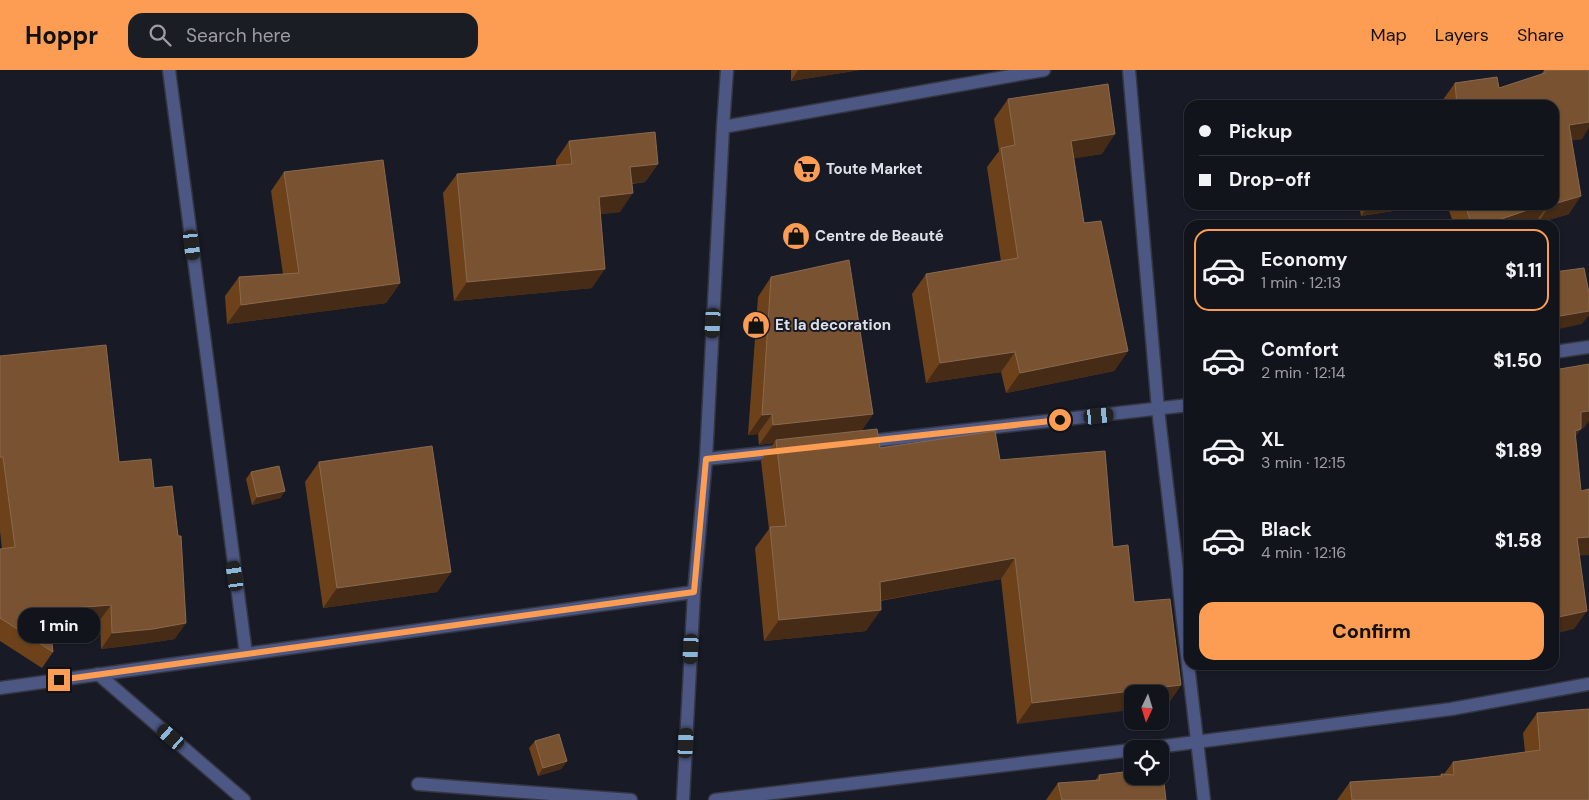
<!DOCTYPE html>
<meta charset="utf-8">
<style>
body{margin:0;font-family:"DM Sans",sans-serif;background:#1b1d25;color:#f1f3f6;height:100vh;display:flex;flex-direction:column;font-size:19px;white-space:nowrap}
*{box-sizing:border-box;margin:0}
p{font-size:16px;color:#9c9ea3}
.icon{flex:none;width:28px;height:28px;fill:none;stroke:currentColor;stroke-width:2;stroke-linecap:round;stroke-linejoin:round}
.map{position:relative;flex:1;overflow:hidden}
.details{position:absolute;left:1184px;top:150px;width:375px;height:450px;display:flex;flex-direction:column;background:#12141c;border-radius:15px;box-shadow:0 1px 4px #0004,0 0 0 1px #31333b}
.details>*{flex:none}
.top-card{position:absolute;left:1184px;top:30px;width:375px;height:110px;border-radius:15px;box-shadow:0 1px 4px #0004,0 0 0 1px #31333b;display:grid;align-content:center;height:110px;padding:0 15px;background:#12141c}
.needle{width:32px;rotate:184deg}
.buttons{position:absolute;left:1124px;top:615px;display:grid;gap:10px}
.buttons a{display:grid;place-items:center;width:45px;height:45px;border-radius:10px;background:#12141c;box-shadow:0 1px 4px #0004,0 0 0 1px #31333b;font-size:25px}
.end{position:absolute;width:22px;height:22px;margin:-11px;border:6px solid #fc9d53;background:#111;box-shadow:0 0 0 2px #111}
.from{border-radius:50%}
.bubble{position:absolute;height:35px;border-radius:15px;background:#12141c;box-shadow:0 1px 4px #0004,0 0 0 1px #31333b;font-size:16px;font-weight:800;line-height:35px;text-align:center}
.car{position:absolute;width:15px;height:30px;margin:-15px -8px;border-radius:6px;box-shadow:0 0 4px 1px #0007;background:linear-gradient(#222 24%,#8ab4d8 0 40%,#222 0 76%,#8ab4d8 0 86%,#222 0)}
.top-card b{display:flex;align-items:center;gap:18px;height:48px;font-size:19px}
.top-card b+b{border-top:1px solid #31333b}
.top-card i{width:12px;height:12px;background:#f1f3f6}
ul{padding:9px 0 0;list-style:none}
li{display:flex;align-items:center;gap:15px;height:82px;margin:0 10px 8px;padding:0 5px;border:2px solid transparent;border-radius:15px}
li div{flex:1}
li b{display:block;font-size:19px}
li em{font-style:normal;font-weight:800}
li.current{border-color:#fc9d53}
li>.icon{width:45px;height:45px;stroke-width:1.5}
.action{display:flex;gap:10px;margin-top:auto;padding:10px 15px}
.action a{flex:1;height:58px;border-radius:15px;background:#fc9d53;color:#111;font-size:20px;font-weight:800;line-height:58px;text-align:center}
header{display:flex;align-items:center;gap:30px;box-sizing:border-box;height:70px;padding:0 25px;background:#fc9d53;color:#111}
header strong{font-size:24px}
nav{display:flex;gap:28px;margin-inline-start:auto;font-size:18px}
.search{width:350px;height:45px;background:#1b1d25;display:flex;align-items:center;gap:12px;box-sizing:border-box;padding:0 18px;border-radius:15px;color:#9c9ea3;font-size:19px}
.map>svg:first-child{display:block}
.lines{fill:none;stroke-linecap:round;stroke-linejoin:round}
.minor-casing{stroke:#343741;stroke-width:15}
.minor{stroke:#4c5784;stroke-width:12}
.wall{fill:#6d421b}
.shaded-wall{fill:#462b16}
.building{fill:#795331;stroke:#89694e}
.route{stroke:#fc9d53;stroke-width:6}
.labels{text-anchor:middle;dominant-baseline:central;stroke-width:4;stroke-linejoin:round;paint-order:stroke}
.poi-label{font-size:15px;font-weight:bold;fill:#dde0e7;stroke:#181b26;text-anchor:start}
</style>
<header>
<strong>Hoppr</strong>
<div class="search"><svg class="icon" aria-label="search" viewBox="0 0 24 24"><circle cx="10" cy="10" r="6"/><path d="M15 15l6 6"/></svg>Search here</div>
<nav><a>Map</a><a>Layers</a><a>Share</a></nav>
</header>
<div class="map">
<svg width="1589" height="730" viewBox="0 0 1589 730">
<rect width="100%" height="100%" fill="#181b26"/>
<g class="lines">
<g class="minor-casing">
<g id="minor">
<polyline points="169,0 246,584"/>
<polyline points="1129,0 1158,339 1204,730"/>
<polyline points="723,57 1044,0"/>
<polyline points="1554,282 1589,277"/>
<polyline points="863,372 1189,335"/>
<polyline points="706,389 784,381"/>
<polyline points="98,604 244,730"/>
<polyline points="0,618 694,522"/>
<polyline points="1142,679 1451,639 1589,614"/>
<polyline points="418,714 631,730"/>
<polyline points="683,730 694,522 706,389 723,57 727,0"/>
<polyline points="715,730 1132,680"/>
</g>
</g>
<use href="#minor" class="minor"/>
</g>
<g class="wall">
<polygon points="791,0 860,0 791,11"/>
<polygon points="1544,0 1589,0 1582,69 1572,70 1569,144 1538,153 1537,150 1523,155 1454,155 1447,135 1554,135 1554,35 1443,35 1442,31 1455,13 1499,18 1541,5"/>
<polygon points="1008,29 1102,84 1074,88 1084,153 1128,281 1114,301 1006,323 1001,302 926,313 912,224 926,204 1001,191 987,97 999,81 994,49"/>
<polygon points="569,71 658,94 645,112 632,114 620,142 600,144 592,218 454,231 443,123 457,104 556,96 556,90"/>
<polygon points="284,102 400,213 386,233 227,254 225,226 239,207 283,204 271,121"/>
<polygon points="1359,135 1432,135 1361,146"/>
<polygon points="771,207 873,344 862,360 880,378 1000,390 1113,477 1134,532 1181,615 1166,637 1160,637 1160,624 1017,654 1001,509 880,531 866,561 764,571 755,478 769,459 761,391 774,373 759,375 758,364 748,365 758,227"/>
<polygon points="0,286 119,392 154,418 175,569 142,574 101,579 100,550 50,555 53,582 42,598 0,571 0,479 2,479 0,461"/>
<polygon points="319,392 451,502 437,522 323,538 305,412"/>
<polygon points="251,402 285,421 280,428 252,435 246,409"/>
<polygon points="1537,643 1589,730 1337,730 1350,712 1440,706 1441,704 1444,704 1453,692 1525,682 1523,663"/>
<polygon points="535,671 567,691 561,699 538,706 529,678"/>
<polygon points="1099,705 1166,730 1046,730 1058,713 1095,711"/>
</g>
<g class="shaded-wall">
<polygon points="798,0 860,0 791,11"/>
<polygon points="1589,52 1589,58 1582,69 1557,73 1569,55"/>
<polygon points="1115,64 1102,84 1058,91 1071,71"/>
<polygon points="658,94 645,112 617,115 630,97"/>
<polygon points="633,123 620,142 586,146 599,127"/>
<polygon points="1581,126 1569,144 1538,153 1550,135 1554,135 1554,134"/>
<polygon points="1369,135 1432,135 1361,146"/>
<polygon points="1542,135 1548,135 1537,150 1523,155 1484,155"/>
<polygon points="605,199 592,218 454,231 467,212"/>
<polygon points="400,213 386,233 227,254 241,235"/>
<polygon points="1589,241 1589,245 1582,254 1554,260 1554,247"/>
<polygon points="1128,281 1114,301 1006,323 1020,303"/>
<polygon points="1015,282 1001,302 926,313 940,293"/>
<polygon points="1589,341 1589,351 1584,358 1568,360 1581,342"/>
<polygon points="772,344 758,364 748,365 762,345"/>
<polygon points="873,344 859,364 776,370 774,373 759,375 773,355"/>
<polygon points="1581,359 1568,378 1575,361"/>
<polygon points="285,421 280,428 252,435 257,427"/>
<polygon points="1589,467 1589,485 1564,487 1577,468"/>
<polygon points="1015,488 1001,509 865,533 880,512"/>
<polygon points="451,502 437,522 323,538 337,518"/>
<polygon points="111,535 100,550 37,556 48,540"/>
<polygon points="881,540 866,561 764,571 779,550"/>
<polygon points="1587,541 1574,559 1554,564 1554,548"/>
<polygon points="186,553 175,569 142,574 101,579 112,563"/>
<polygon points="1181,615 1166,637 1160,637 1160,624 1132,624 1132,640 1017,654 1032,633"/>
<polygon points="567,691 561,699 538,706 543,698"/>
</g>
<g class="building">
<polygon points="1545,0 1589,0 1589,52 1569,55 1581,126 1554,134 1554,35 1457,35 1455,13 1497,7 1499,18 1545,3"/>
<polygon points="1108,14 1115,64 1071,71 1084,153 1101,151 1128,281 1020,303 1015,282 940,293 926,204 1018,188 1001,78 1015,75 1008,29"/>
<polygon points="655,62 658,94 630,97 633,123 599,127 605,199 467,212 457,104 572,94 569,71"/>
<polygon points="383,90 400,213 241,235 239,207 299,203 284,102"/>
<polygon points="1465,135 1542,135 1484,155 1472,155"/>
<polygon points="1360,151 1360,155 1339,155"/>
<polygon points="849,190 873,344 773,355 772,344 762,345 771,207"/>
<polygon points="1584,198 1589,223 1589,241 1554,247 1554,202"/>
<polygon points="106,275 119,392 151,389 154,418 172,416 178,466 181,466 186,553 153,559 112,563 111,535 48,540 53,582 0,548 0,479 15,477 3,387 0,387 0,286"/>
<polygon points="1589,294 1589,341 1581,342 1581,359 1575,361 1581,421 1589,419 1589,467 1577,468 1587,541 1554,548 1554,300"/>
<polygon points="877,359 880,378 995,361 1000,390 1105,381 1113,477 1128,475 1134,532 1170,529 1181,615 1032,633 1015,488 880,512 881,540 779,550 770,457 786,456 776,370"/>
<polygon points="432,376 451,502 337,518 319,392"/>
<polygon points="279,396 285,421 257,427 251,402"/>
<polygon points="1589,639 1589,730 1352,730 1350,712 1442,706 1441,704 1454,705 1453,692 1540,680 1537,643"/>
<polygon points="559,664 567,691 543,698 535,671"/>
<polygon points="1162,696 1166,730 1062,730 1058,713 1100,710 1099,705 1132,701 1132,706 1160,706 1160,697"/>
</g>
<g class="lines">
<polyline class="route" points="59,610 694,522 706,389 1060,350"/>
</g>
<defs>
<g id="supermarket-disc" transform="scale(1.4375)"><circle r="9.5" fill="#fc9d53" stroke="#181b26"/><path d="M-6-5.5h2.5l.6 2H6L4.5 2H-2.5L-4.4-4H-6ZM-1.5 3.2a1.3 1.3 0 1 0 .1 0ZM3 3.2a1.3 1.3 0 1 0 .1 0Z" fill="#111"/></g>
<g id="shop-disc" transform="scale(1.4375)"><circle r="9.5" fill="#fc9d53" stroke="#181b26"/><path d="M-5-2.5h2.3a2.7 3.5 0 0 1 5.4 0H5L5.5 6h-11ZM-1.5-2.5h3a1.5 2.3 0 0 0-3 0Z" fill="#111"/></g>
</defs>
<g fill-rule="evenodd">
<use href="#supermarket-disc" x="807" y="99"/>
<use href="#shop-disc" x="796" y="166"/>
<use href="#shop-disc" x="756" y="255"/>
</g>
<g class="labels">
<g class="poi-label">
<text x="826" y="99">Toute Market</text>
<text x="815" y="166">Centre de Beauté</text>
<text x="775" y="255">Et la decoration</text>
</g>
</g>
</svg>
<div class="buttons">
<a><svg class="needle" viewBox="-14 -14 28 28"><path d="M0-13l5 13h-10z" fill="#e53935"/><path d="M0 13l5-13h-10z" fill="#9c9ea3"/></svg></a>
<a><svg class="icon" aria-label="locate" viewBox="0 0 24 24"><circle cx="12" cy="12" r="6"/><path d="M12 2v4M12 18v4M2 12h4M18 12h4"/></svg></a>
</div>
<i class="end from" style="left:1060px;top:350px"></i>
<i class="end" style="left:59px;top:610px"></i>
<div class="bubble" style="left:18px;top:538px;width:82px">1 min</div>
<i class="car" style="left:192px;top:175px;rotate:173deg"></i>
<i class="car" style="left:713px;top:253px;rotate:183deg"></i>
<i class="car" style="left:1099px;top:346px;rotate:84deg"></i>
<i class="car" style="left:235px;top:506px;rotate:352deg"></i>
<i class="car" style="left:691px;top:579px;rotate:183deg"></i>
<i class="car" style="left:171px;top:667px;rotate:311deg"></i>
<i class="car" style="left:686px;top:673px;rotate:3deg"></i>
<div class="top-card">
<b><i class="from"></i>Pickup</b>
<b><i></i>Drop-off</b>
</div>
<section class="details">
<ul>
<li class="current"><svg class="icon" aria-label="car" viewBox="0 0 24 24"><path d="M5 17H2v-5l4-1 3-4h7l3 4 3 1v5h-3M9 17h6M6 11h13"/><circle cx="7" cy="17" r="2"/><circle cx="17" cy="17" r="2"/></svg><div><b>Economy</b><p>1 min · 12:13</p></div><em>$1.11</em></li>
<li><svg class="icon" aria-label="car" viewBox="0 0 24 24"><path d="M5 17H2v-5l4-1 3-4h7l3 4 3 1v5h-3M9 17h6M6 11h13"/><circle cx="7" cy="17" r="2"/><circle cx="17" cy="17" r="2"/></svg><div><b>Comfort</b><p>2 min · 12:14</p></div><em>$1.50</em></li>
<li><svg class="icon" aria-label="car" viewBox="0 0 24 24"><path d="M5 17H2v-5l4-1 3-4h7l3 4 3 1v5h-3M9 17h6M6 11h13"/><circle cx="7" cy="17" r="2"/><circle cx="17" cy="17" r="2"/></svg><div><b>XL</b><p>3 min · 12:15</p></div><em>$1.89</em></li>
<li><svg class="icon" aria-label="car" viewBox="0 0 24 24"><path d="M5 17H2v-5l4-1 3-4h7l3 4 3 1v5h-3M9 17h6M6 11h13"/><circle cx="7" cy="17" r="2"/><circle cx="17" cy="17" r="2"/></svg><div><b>Black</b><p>4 min · 12:16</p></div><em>$1.58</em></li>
</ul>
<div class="action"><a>Confirm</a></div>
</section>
</div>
